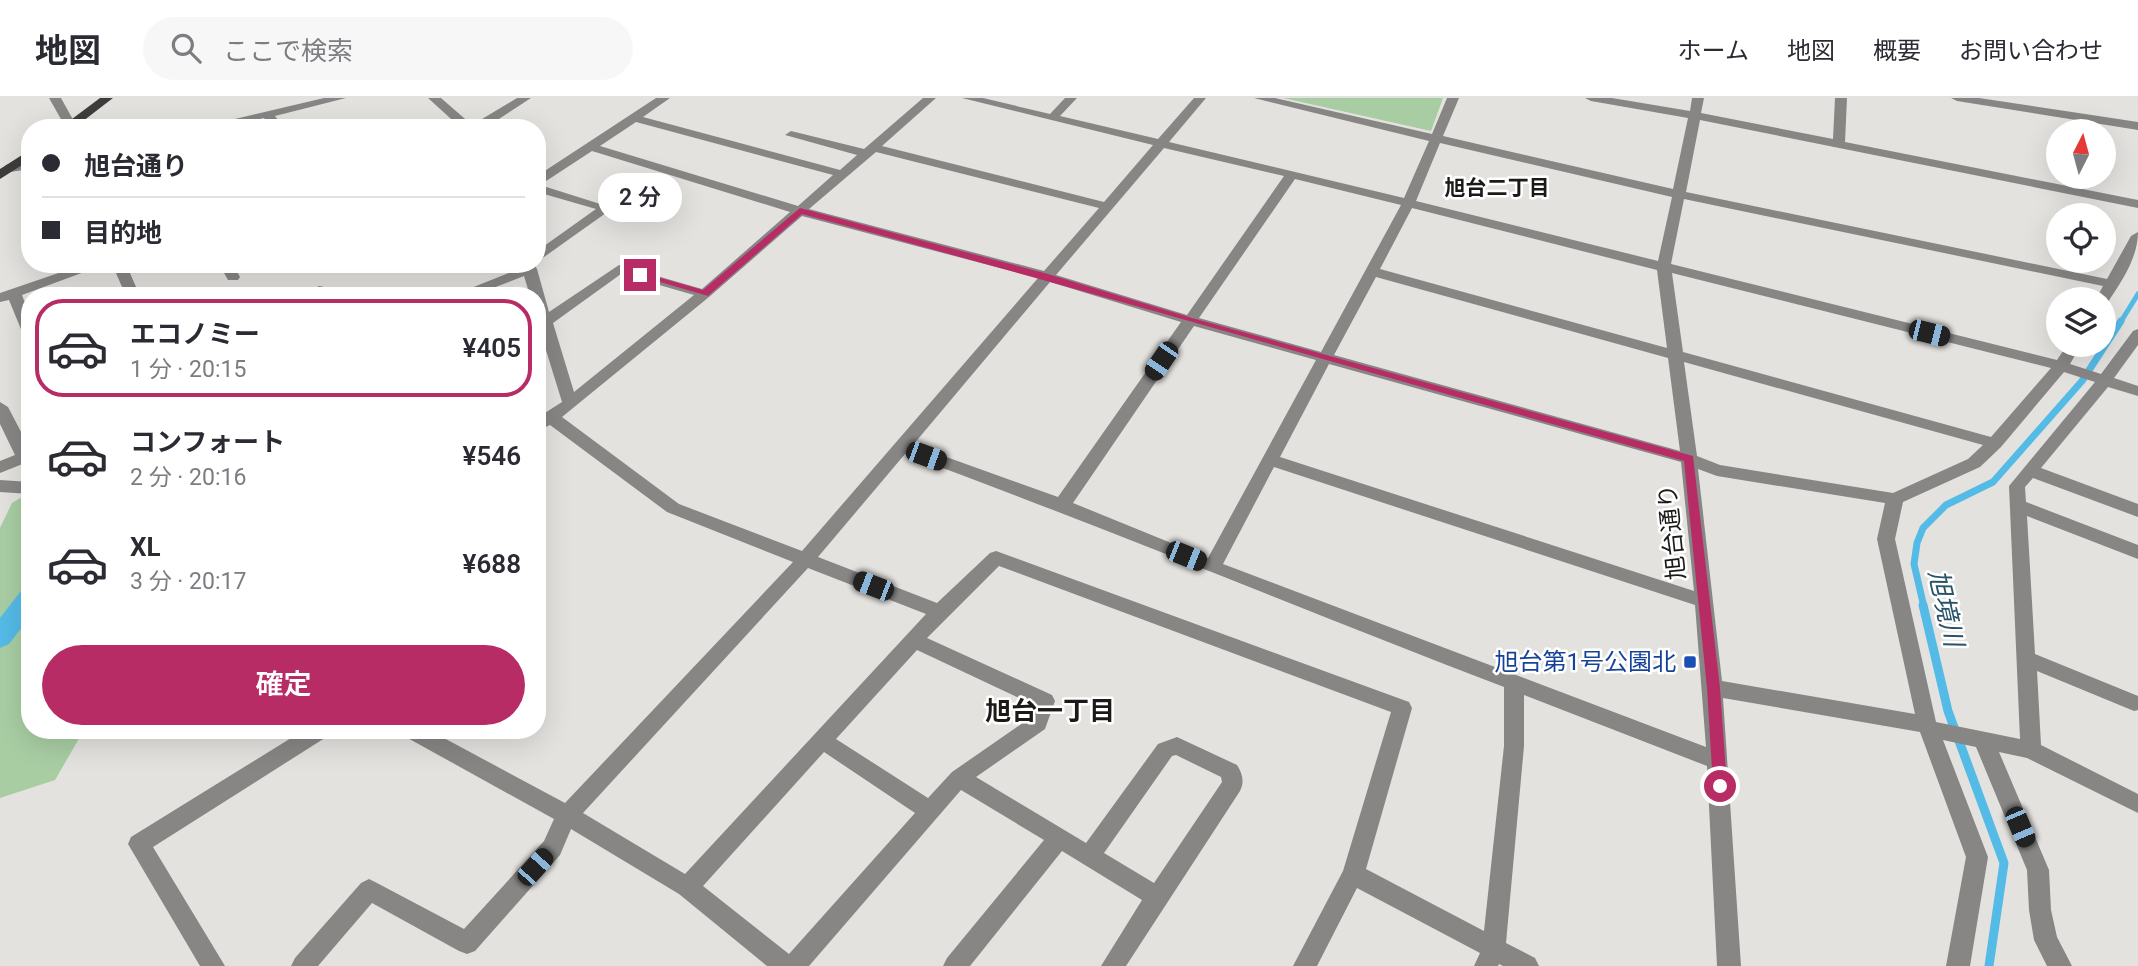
<!DOCTYPE html>
<html lang="ja">
<meta charset="utf-8">
<style>
body{margin:0;font-family:Roboto,"Noto Sans JP",sans-serif;background:#f7f7f7;color:#2b2b33;height:100vh;display:flex;flex-direction:column;font-size:26px;white-space:nowrap}
*{box-sizing:border-box;margin:0}
p{font-size:23px;color:#7c7c81}
.icon{flex:none;width:38px;height:38px;fill:none;stroke:currentColor;stroke-width:2;stroke-linecap:round;stroke-linejoin:round}
.map{position:relative;flex:1;overflow:hidden}
.drawer{position:absolute;left:21px;top:189px;width:525px;height:452px;display:flex;flex-direction:column;background:#fff;border-radius:28px;box-shadow:0 7px 28px #0002}
.drawer>*{flex:none}
.guide{position:absolute;left:21px;top:21px;width:525px;height:154px;border-radius:28px;box-shadow:0 7px 28px #0002;display:grid;align-content:center;height:154px;padding:0 21px;background:#fff}
.needle{width:46px;rotate:6deg}
.fabs{position:absolute;left:2046px;top:21px;display:grid;gap:14px}
.fabs a{display:grid;place-items:center;width:70px;height:70px;border-radius:50%;background:#fff;box-shadow:0 7px 28px #0002;font-size:35px}
.end{position:absolute;width:32px;height:32px;margin:-16px;border:9px solid #b82c65;background:#fff;box-shadow:0 0 0 4px #fff}
.from{border-radius:50%}
.bubble{position:absolute;height:49px;border-radius:24px;background:#fff;box-shadow:0 7px 28px #0002;font-size:23px;font-weight:600;line-height:49px;text-align:center}
.car{position:absolute;width:21px;height:42px;margin:-21px -10px;border-radius:9px;box-shadow:0 0 5px 2px #0007;background:linear-gradient(#222 24%,#8ab4d8 0 40%,#222 0 76%,#8ab4d8 0 86%,#222 0)}
.guide b{display:flex;align-items:center;gap:24px;height:66px;font-size:26px}
.guide b+b{border-top:2px solid #e1e1e2}
.guide i{width:18px;height:18px;background:#2b2b33}
ul{padding:12px 0 0;list-style:none}
li{display:flex;align-items:center;gap:21px;height:98px;margin:0 14px 10px;padding:0 7px;border:4px solid transparent;border-radius:28px}
li div{flex:1}
li b{display:block;font-size:26px}
li em{font-style:normal;font-weight:600}
li.current{border-color:#b82c65}
li>.icon{width:63px;height:63px;stroke-width:1.5}
.button{display:flex;gap:14px;margin-top:auto;padding:14px 21px}
.button a{flex:1;height:80px;border-radius:42px;background:#b82c65;color:#fff;font-size:28px;font-weight:600;line-height:80px;text-align:center}
header{display:flex;align-items:center;gap:42px;box-sizing:border-box;height:98px;padding:0 35px;background:#fff;border-bottom:2px solid #e1e1e2}
header strong{font-size:33px}
nav{display:flex;gap:38px;margin-inline-start:auto;font-size:24px}
.search{width:490px;height:63px;background:#f7f7f7;display:flex;align-items:center;gap:18px;box-sizing:border-box;padding:0 24px;border-radius:38px;color:#7c7c81;font-size:26px}
.map>svg:first-child{display:block}
.green{fill:#a8cda3}
.lines{fill:none;stroke-linecap:round;stroke-linejoin:round}
.stream-far2{stroke:#54bbe7;stroke-width:5}
.stream-far1{stroke:#54bbe7;stroke-width:7}
.stream{stroke:#54bbe7;stroke-width:9}
.canal{fill:#54bbe7;fill-rule:evenodd}
.minor{fill:#878685;fill-rule:evenodd}
.major{fill:#3f3d3b;fill-rule:evenodd}
.route{fill:#b82c65}
.transit-dot{fill:#1a4fb4;stroke:#fff;stroke-width:2.5}
.labels{text-anchor:middle;dominant-baseline:central;stroke-width:5;stroke-linejoin:round;paint-order:stroke}
.far-neighbourhood-label{font-size:21px;font-weight:bold;fill:#1b1a19;stroke:#fff}
.street-label{font-size:24px;fill:#1b1a19;stroke:#fff}
.transit-label{font-size:24px;fill:#164399;stroke:#fff;text-anchor:end}
.water-label{font-size:26px;font-style:italic;fill:#295467;stroke:#fff}
.neighbourhood-label{font-size:26px;font-weight:bold;fill:#1b1a19;stroke:#fff}
</style>
<header>
<strong>地図</strong>
<div class="search"><svg class="icon" aria-label="search" viewBox="0 0 24 24"><circle cx="10" cy="10" r="6"/><path d="M15 15l6 6"/></svg>ここで検索</div>
<nav><a>ホーム</a><a>地図</a><a>概要</a><a>お問い合わせ</a></nav>
</header>
<div class="map">
<svg width="2138" height="868" viewBox="0 0 2138 868">
<rect width="100%" height="100%" fill="#e4e2df"/>
<g class="green">
<polygon points="1283,0 1443,0 1431,33"/>
<polygon points="22,399 30,399 30,632 84,632 55,682 0,700 0,430 12,405"/>
</g>
<g class="lines">
<polyline class="stream-far2" points="2120,225 2138,196"/>
<polyline class="stream-far1" points="1924,509 1914,466 1917,445 1923,430 1946,407 1993,384 2082,283 2121,223"/>
<polyline class="stream" points="1923,507 1948,613 2004,765 1989,868"/>
<polygon class="canal" points="30,490 30,519 9,546 0,550 0,520 21,493"/>
<g class="minor">
<polygon points="49,0 61,0 76,27 74,30 66,30"/>
<polygon points="324,0 346,0 275,18 284,30 272,30 264,20 220,30 197,30"/>
<polygon points="428,0 441,0 472,27 517,0 531,0 485,30 461,30"/>
<path d="M656,0H670L643,19L840,72L857,57L785,37L791,33L864,51L923,0H936L882,48L1104,104L1153,47L962,0H983L1050,16L1065,0H1077L1060,18L1158,41L1194,0H1206L1169,44L1404,100L1429,43L1254,0H1275L1432,36L1447,0H1459L1443,38L1673,91L1688,20L1591,3L1585,0H1612L1690,13L1692,0H1704L1701,15L1833,41L1835,0H1847L1845,44L2138,102V110L1700,22L1686,94L2107,181L2131,138L2138,134C2138,160 2121,184 2108,204L2104,205V201H2096L2103,188L1684,101L1671,166L2057,262L2067,247H2081L2070,266L2101,276L2133,233L2138,231V247L2114,280L2138,288V298L2108,289L2041,370L2138,406V419L2033,380L2025,389L2026,404L2138,447V461L2027,418L2035,556L2138,598V612L2134,613L2037,573L2041,647L2138,696V715L2027,660L1999,654L2049,772L2051,812L2057,839L2072,868H2047L2034,842L2029,812L2027,772L1976,649L1943,642L1988,759L1970,868H1946L1966,759L1920,634L1723,600L1741,868H1717L1707,668L1524,597V648L1506,845L1535,860L1539,868H1503L1499,866L1498,868H1474L1480,855L1357,790L1317,868H1293L1343,773L1391,614L999,468L927,540L1052,597L1055,603L1045,631L976,679L1086,745L1158,646L1177,639L1237,667C1242,675 1245,683 1240,693L1126,868H1101L1142,802L1062,753L970,868H943L947,860L1044,742L961,692L809,868H767L679,796L571,731L560,757L475,853L467,856L459,853L372,805L318,868H291L295,860L361,785L369,781L377,785L464,831L544,743L554,721L404,638L401,632H429L565,705L793,464L667,414L550,327L537,333V320L562,304L537,223V198H530L524,178L472,198H451L521,170L520,166H534L537,171L549,214L619,167L702,191L790,114L592,53L540,87L613,110L537,164V153L596,111L537,94V78ZM636,24L833,77L798,108L600,48ZM1440,45L1672,99L1658,163L1416,103ZM1164,50L1284,78L1187,217L1056,177ZM876,54L1099,110L1044,173L809,111ZM1295,81L1401,107L1321,254L1199,220ZM1412,110L1657,172L1667,250L1380,171ZM802,118L1038,180L802,453L679,406L562,319L709,199ZM1672,175L2051,270L1991,339L1683,254ZM621,176L694,197L574,294L553,225ZM1376,179L1668,260L1680,353L1334,257ZM1050,184L1181,224L1058,399L913,347ZM1194,228L1316,262L1208,460L1073,405ZM1684,264L1983,347L1968,361L1893,395L1720,367L1697,358ZM1329,266L1681,364L1694,493L1280,359ZM2064,274L2095,284L2009,388L2020,641L1936,624L1895,441L1903,404L1980,369L2001,349ZM905,356C1106,430 1304,512 1504,589V648L1484,833L1366,771L1412,610L1409,604L996,453L990,455L937,505L818,459ZM1274,369L1695,507L1706,649L1223,466ZM1698,371L1717,378L1885,405L1877,441L1915,616L1722,583ZM808,470L926,516L685,776L583,715ZM917,552L1034,607L1030,620L952,674L928,700L836,641ZM824,654L915,715L789,856L703,788ZM1176,657L1221,679L1222,684L1154,785L1104,755L1172,658Z"/>
<polygon points="1951,0 1979,0 2138,24 2138,32 1957,3"/>
<polygon points="30,63 30,71 10,74 4,70 6,67"/>
<polygon points="85,166 106,166 22,197 30,218 30,243 25,241 9,202 0,204 0,195"/>
<polygon points="112,166 126,166 140,198 126,198"/>
<polygon points="219,166 233,166 240,179 238,182 228,182"/>
<polygon points="319,188 324,189 330,198 316,198 312,192"/>
<polygon points="0,304 8,309 30,351 30,363 0,375 0,363 15,357 0,326"/>
<polygon points="0,382 30,384 30,396 0,394"/>
<polygon points="304,632 331,632 328,638 153,749 225,868 200,868 128,746 131,739"/>
</g>
<g class="major">
<polygon points="100,0 113,0 74,30 60,30"/>
<polygon points="30,52 30,62 0,81 0,71"/>
</g>
</g>
<path class="route" d="M800,110L1048,176L1192,220L1693,358L1720,590L1727,688L1725,693H1715L1713,688L1707,590L1684,363C1390,281 1097,195 802,116L708,198L636,177L640,174L703,192Z"/>
<rect class="transit-dot" x="1683" y="557" width="14" height="14" rx="3.5"/>
<g class="labels">
<g class="far-neighbourhood-label">
<text x="1497" y="90">旭台二丁目</text>
</g>
<g class="street-label">
<text transform="translate(1672 434) rotate(-96)">旭台通り</text>
</g>
<g class="transit-label">
<text x="1676" y="564">旭台第1号公園北</text>
</g>
<g class="water-label">
<text transform="translate(1946 510) rotate(77)">旭境川</text>
</g>
<g class="neighbourhood-label">
<text x="1050" y="613">旭台一丁目</text>
</g>
</g>
</svg>
<div class="fabs">
<a><svg class="needle" viewBox="-14 -14 28 28"><path d="M0-13l5 13h-10z" fill="#e53935"/><path d="M0 13l5-13h-10z" fill="#7c7c81"/></svg></a>
<a><svg class="icon" aria-label="locate" viewBox="0 0 24 24"><circle cx="12" cy="12" r="6"/><path d="M12 2v4M12 18v4M2 12h4M18 12h4"/></svg></a>
<a><svg class="icon" aria-label="layers" viewBox="0 0 24 24"><path d="M12 4l9 5-9 5-9-5zM3 14l9 5 9-5"/></svg></a>
</div>
<i class="end from" style="left:1720px;top:688px"></i>
<i class="end" style="left:640px;top:177px"></i>
<div class="bubble" style="left:598px;top:75px;width:84px">2 分</div>
<i class="car" style="left:1929px;top:235px;rotate:104deg"></i>
<i class="car" style="left:1161px;top:263px;rotate:214deg"></i>
<i class="car" style="left:926px;top:358px;rotate:110deg"></i>
<i class="car" style="left:1186px;top:458px;rotate:112deg"></i>
<i class="car" style="left:873px;top:488px;rotate:291deg"></i>
<i class="car" style="left:2020px;top:729px;rotate:157deg"></i>
<i class="car" style="left:535px;top:769px;rotate:42deg"></i>
<div class="guide">
<b><i class="from"></i>旭台通り</b>
<b><i></i>目的地</b>
</div>
<section class="drawer">
<ul>
<li class="current"><svg class="icon" aria-label="car" viewBox="0 0 24 24"><path d="M5 17H2v-5l4-1 3-4h7l3 4 3 1v5h-3M9 17h6M6 11h13"/><circle cx="7" cy="17" r="2"/><circle cx="17" cy="17" r="2"/></svg><div><b>エコノミー</b><p>1 分 · 20:15</p></div><em>¥405</em></li>
<li><svg class="icon" aria-label="car" viewBox="0 0 24 24"><path d="M5 17H2v-5l4-1 3-4h7l3 4 3 1v5h-3M9 17h6M6 11h13"/><circle cx="7" cy="17" r="2"/><circle cx="17" cy="17" r="2"/></svg><div><b>コンフォート</b><p>2 分 · 20:16</p></div><em>¥546</em></li>
<li><svg class="icon" aria-label="car" viewBox="0 0 24 24"><path d="M5 17H2v-5l4-1 3-4h7l3 4 3 1v5h-3M9 17h6M6 11h13"/><circle cx="7" cy="17" r="2"/><circle cx="17" cy="17" r="2"/></svg><div><b>XL</b><p>3 分 · 20:17</p></div><em>¥688</em></li>
</ul>
<div class="button"><a>確定</a></div>
</section>
</div>
